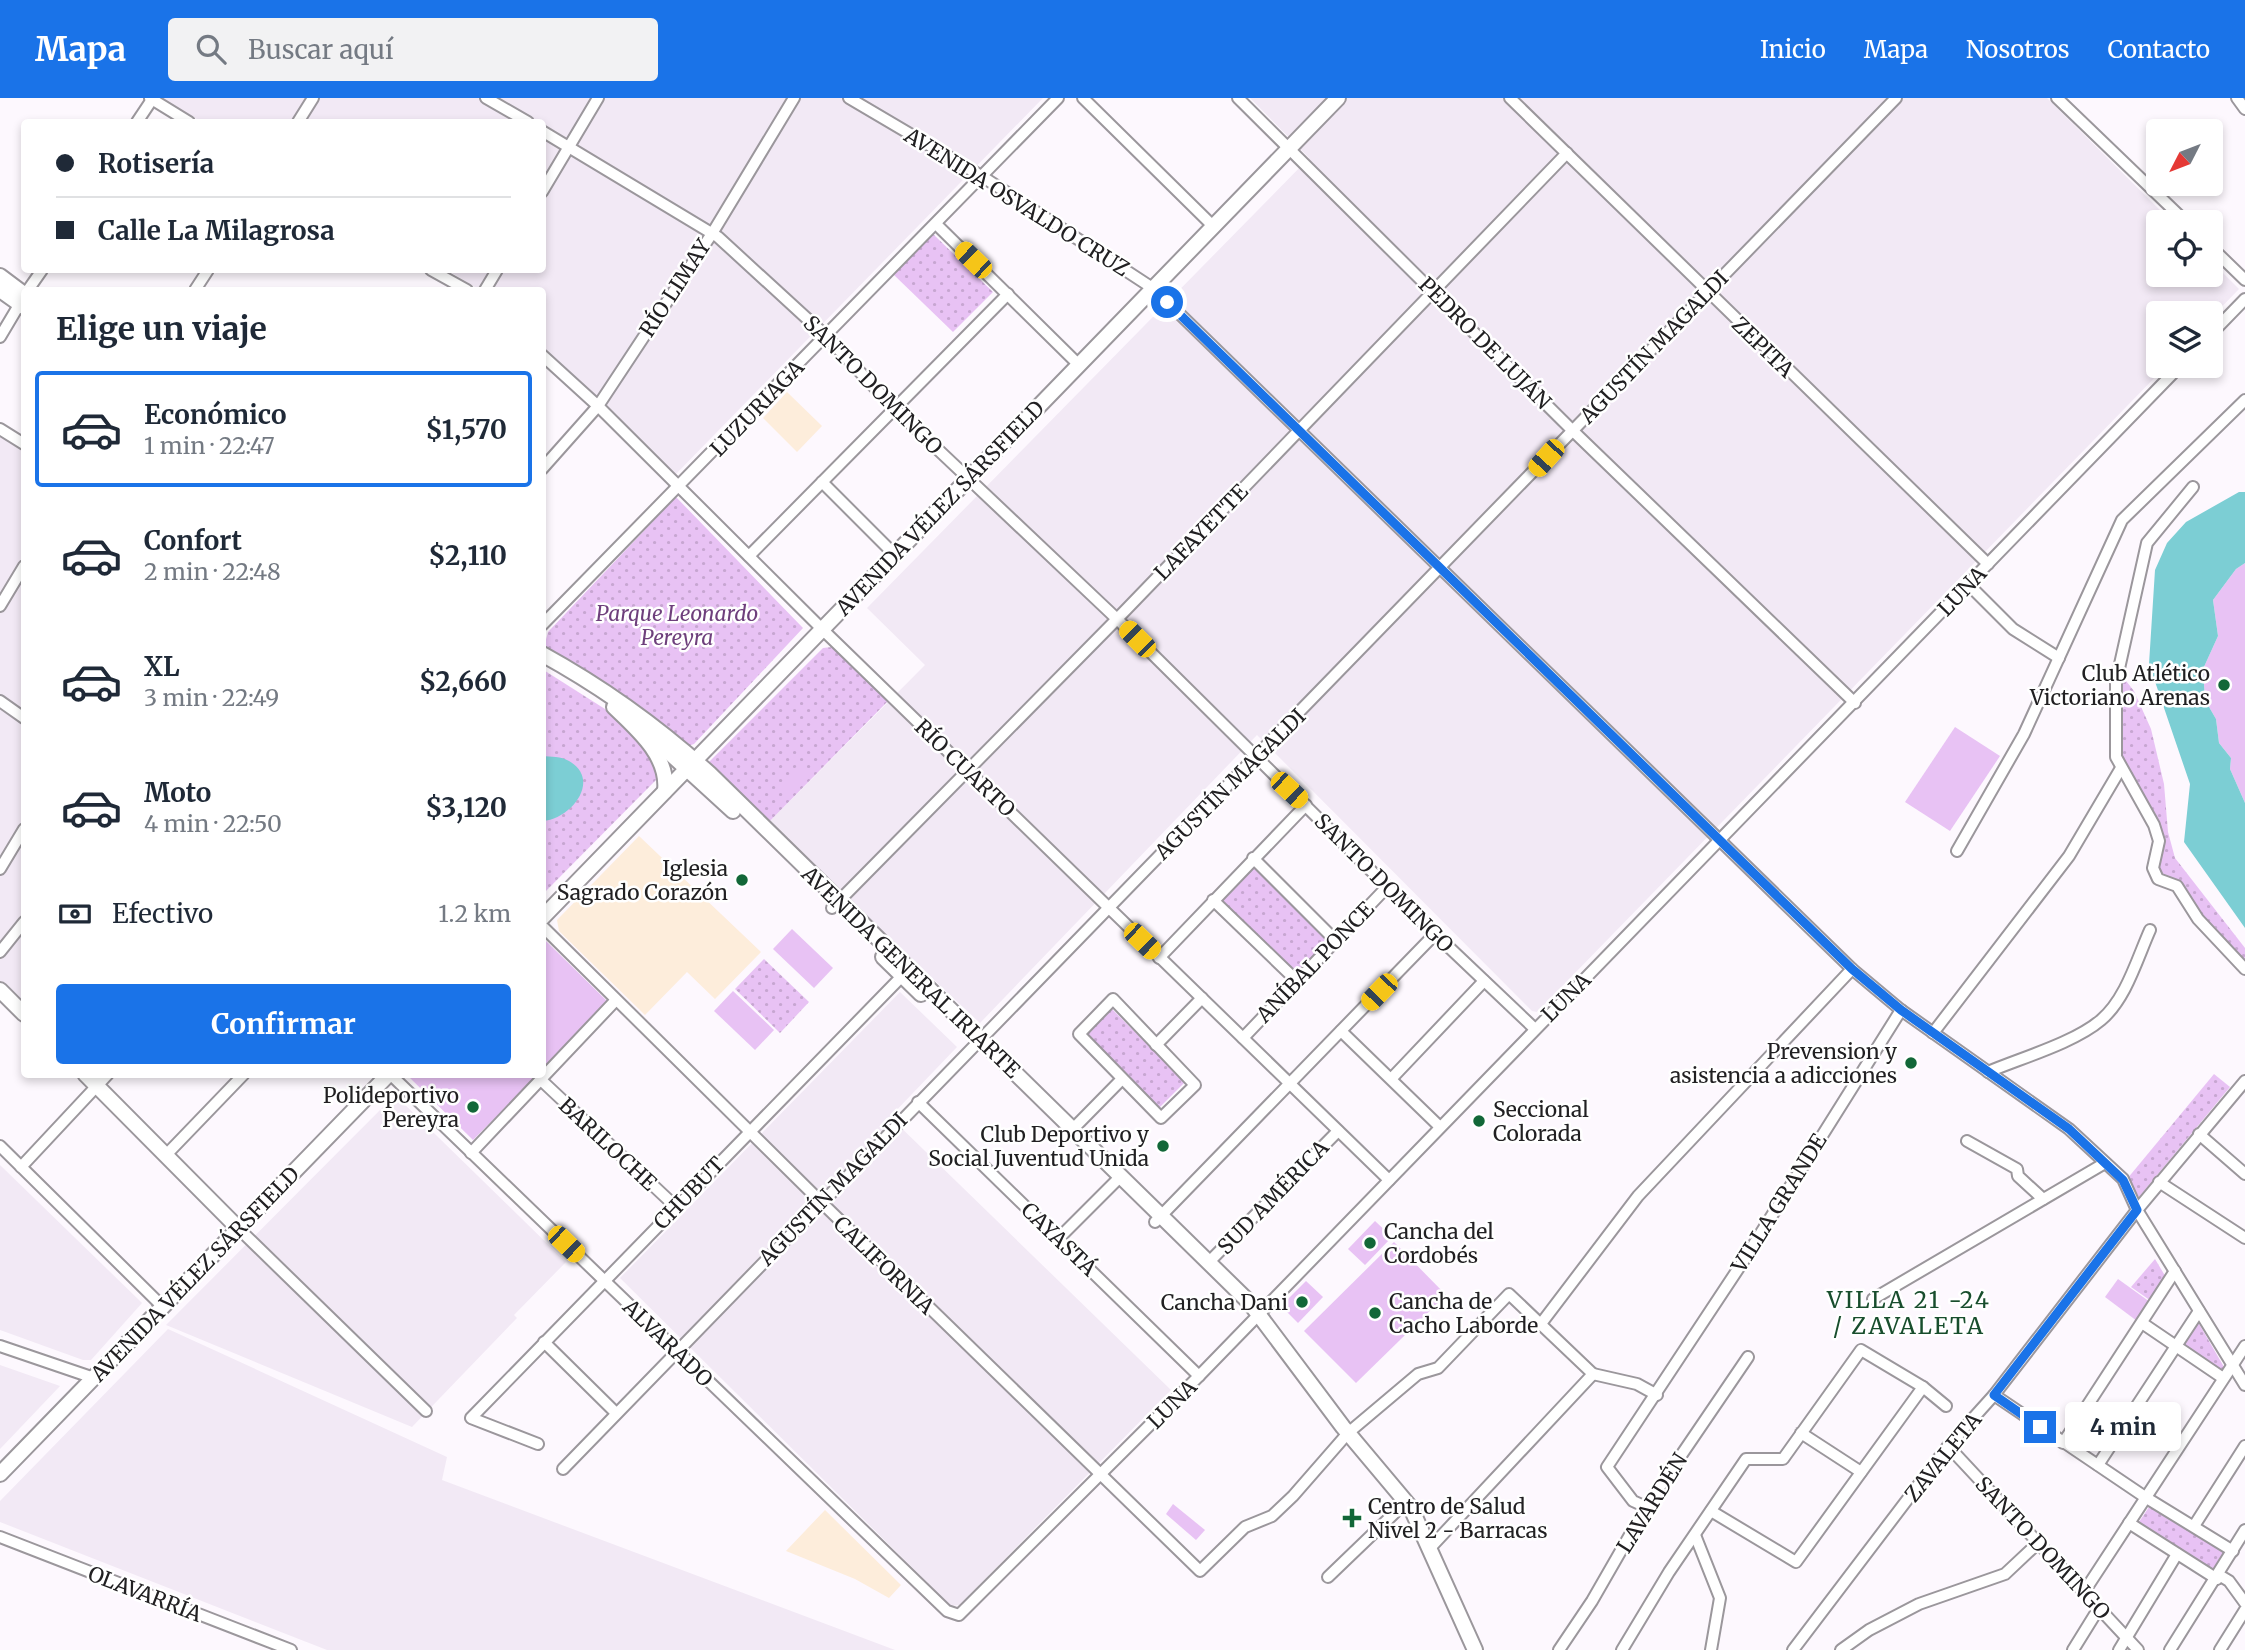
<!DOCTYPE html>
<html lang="es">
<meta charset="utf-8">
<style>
body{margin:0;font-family:Merriweather,serif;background:#f2f2f3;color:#1f2937;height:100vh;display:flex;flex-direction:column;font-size:26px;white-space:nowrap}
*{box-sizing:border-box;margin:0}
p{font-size:23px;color:#747a83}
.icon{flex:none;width:38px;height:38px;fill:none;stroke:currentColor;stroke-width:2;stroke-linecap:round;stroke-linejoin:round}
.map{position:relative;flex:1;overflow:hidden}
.panel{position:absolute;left:21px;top:189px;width:525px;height:791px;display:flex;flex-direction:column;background:#fff;border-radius:7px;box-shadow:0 4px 10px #0003}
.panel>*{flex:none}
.guide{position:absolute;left:21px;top:21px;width:525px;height:154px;border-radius:7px;box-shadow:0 4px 10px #0003;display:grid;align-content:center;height:154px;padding:0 35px;background:#fff}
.needle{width:46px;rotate:228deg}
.tools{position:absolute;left:2146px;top:21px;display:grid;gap:14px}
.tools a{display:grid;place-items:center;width:77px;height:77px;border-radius:7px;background:#fff;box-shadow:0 4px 10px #0003;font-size:35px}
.end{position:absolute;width:32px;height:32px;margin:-16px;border:9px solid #1a73e8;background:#fff;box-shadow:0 0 0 4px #fff}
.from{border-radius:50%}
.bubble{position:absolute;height:49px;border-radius:7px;background:#fff;box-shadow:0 4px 10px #0003;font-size:23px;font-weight:700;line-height:49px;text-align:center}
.car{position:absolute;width:21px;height:42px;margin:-21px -10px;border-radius:9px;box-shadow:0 0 5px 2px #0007;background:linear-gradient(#f5c518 24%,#345 0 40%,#f5c518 0 76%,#345 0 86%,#f5c518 0)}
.guide b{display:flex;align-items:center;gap:24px;height:66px;font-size:26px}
.guide b+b{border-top:2px solid #e0e1e3}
.guide i{width:18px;height:18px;background:#1f2937}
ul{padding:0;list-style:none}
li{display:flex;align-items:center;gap:21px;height:116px;margin:0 14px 10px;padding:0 21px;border:4px solid transparent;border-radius:7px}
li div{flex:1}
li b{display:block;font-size:26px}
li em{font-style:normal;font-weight:700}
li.active{border-color:#1a73e8}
li>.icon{width:63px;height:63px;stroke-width:1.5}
h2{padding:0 35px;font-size:32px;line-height:84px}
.pay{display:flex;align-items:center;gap:18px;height:77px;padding:0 35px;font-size:26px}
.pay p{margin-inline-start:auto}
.primary-button{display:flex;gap:14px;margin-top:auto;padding:14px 35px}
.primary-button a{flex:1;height:80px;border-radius:7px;background:#1a73e8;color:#fff;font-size:28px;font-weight:700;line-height:80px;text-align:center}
header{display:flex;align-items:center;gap:42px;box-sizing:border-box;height:98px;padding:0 35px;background:#1a73e8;color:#fff}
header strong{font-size:33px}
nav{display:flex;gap:38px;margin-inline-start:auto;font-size:24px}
.search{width:490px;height:63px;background:#f2f2f3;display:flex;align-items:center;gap:18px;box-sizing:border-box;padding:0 24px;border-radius:7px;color:#747a83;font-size:26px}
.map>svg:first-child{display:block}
.built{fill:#f2e9f5}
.education{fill:#fdeddb}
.park{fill:url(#park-dots)}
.pitch{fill:#e8c2f4}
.water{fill:#7cced4}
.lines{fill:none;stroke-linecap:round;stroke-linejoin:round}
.minor-casing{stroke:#9b979c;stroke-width:14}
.major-casing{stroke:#9b979c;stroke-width:18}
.minor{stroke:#fff;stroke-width:10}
.major{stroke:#fff;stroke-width:14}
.route{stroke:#1a73e8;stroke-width:9}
.poi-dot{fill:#126738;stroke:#fff;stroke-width:2.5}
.labels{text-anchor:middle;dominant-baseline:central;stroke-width:5;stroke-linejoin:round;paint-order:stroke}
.street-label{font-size:21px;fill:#212022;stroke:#fff}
.park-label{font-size:21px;font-style:italic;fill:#6e3f7c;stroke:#fff}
.poi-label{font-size:21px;fill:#212022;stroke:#fff;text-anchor:end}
.neighbourhood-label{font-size:23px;letter-spacing:2px;fill:#184e2d;stroke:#fff}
</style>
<header>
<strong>Mapa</strong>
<div class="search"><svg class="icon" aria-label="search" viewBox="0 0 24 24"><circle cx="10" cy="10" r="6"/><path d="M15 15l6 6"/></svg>Buscar aquí</div>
<nav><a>Inicio</a><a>Mapa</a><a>Nosotros</a><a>Contacto</a></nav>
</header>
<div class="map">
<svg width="2245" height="1552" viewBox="0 0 2245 1552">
<defs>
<pattern id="park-dots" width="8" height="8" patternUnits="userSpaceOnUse" patternTransform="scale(1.75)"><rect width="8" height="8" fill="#e8c2f4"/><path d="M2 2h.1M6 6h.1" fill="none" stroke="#c7a6d1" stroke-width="1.8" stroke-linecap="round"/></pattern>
</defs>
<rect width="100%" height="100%" fill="#fdf8fe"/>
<g class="built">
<polygon points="162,0 1043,0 676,376 543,251 542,192 480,192 447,172 542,172 542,24 202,24"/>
<polygon points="1250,0 2047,0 2172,124 2158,124 2158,177 2210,177 2210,162 2239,191 2210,221 2210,215 2158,215 2158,268 2166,268 1537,914 1532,913 1257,637 980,925 767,726 925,567 867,510 1309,60"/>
<polygon points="0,333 24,347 24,915 0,894"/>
<polygon points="900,894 957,949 890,1019 1171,1292 959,1507 951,1508 620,1180"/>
<polygon points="395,997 566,1164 514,1217 517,1220 412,1329 166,1227"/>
<polygon points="0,1067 142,1205 91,1262 83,1262 0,1232"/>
<polygon points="168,1231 447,1359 442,1382 895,1552 327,1552 0,1424 0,1403"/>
<polygon points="0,1267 60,1288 0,1351"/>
</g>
<g class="education">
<polygon points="787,294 822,328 797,354 763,320"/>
<polygon points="639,738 761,854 715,901 687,874 645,917 559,833 557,822"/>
<polygon points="825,1412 901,1487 889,1500 855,1481 786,1453"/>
</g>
<g class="park">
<polygon points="933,136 993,194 953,234 894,177"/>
<path d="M676,399L803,530L694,646L685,649C639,608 598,578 544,549L548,534Z"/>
<polygon points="832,549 889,602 767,726 706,667 823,550"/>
<polygon points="542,571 605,611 642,642 660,674 658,680 543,796"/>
<polygon points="2123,579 2134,593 2151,631 2164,686 2168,734 2175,760 2245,850 2245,866 2215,829 2198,815 2182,787 2165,780 2159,772 2162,753 2121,659 2120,590"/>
<polygon points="1254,767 1330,841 1296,876 1220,802"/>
<polygon points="764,861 809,904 780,935 735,891"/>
<polygon points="1112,911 1185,984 1159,1010 1086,937"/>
<polygon points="2214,976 2230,989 2139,1099 2127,1081"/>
<polygon points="2155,1161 2167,1181 2151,1203 2131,1189"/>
<polygon points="2198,1224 2224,1269 2220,1276 2182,1249"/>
<polygon points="2151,1406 2228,1455 2215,1477 2137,1427"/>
</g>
<g class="pitch">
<polygon points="2245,465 2245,705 2230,671 2231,660 2219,645 2216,621 2205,602 2203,571 2218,538 2213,502 2236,471"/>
<polygon points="1955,629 2000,658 1950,733 1905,704"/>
<polygon points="800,665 812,677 791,698 779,687"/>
<polygon points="792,831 833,870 814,890 773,851"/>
<polygon points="542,843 546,843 608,904 543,971"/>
<polygon points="733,893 774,932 755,952 714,913"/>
<polygon points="407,977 537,977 473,1042"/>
<polygon points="1375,1123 1392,1139 1365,1167 1348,1151"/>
<polygon points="1394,1144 1446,1197 1356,1285 1304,1233"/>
<polygon points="2118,1181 2150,1204 2137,1223 2105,1199"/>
<polygon points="1306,1183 1323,1199 1298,1225 1281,1208"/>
<polygon points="1173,1406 1205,1432 1196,1442 1166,1416"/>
</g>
<g class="water">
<polygon points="2239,394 2245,394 2245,465 2236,471 2213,502 2218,538 2203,571 2205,602 2216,621 2219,645 2231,660 2230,671 2245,705 2245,830 2184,744 2190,686 2149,566 2155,472 2167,445 2186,424"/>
<path d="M542,658C551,659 561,658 569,663C602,682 571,721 543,723Z"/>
</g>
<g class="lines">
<g class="minor-casing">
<g id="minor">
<polyline points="150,0 189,24"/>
<polyline points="486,0 528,24"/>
<polyline points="849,0 983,79 1154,191 1852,871 1901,912 2069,1031 2123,1081 2137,1112 2245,1287"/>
<polyline points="1083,0 1214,129"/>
<polyline points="1238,0 1572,332 1855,605"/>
<polyline points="1510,0 1988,466"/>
<polyline points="2057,0 2186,124"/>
<polyline points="2237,0 2245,11"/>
<polyline points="137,24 153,0"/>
<polyline points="298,24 313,0"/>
<polyline points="542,33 718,139 826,238 894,310 1117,521 1435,836 1535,931"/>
<polyline points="542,94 598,0"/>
<polyline points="937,127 1079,267"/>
<polyline points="2210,148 2245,182"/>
<polyline points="431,172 467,192"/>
<polyline points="28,192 42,172"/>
<polyline points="195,192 208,172"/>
<polyline points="485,192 497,172"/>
<polyline points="2210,237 2245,201"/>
<polyline points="0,239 22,202"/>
<polyline points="542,257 598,308 822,531 1389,1082"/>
<polyline points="0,331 24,346"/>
<polyline points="542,371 598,308 713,134 794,0"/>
<polyline points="822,384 895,457"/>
<polyline points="2193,389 2147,445 2116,584 2116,659 2154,727 2159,743 2153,770 2158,781 2177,788 2198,821 2245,871"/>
<polyline points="749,458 1008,196"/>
<polyline points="1968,486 2013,531 2059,560"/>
<polyline points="0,508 24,468"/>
<polyline points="542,527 1058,0"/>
<polyline points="0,603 24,620"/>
<polyline points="1957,753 2024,636 2122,422 2245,302"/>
<polyline points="1253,760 1336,843"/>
<polyline points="0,771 24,731"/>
<polyline points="1213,802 1297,883"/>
<polyline points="832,810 1117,521 1567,55"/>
<polyline points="542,828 821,1104 1200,1473 1245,1429 1272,1418 1293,1398 1348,1335 1418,1276 1438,1270 1509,1196 1593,1276 1430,1450"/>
<polyline points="0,854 24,824"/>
<polyline points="1159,860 1306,707"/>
<polygon points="1113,901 1195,987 1161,1020 1079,936"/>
<polyline points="1341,933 1440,1029"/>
<polyline points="1933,935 2069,758 2121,670"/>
<polyline points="1243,940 1387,789"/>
<polyline points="1156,947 1202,900"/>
<path d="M1988,974C2021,960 2074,945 2101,922C2126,901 2137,861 2150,832"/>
<polyline points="390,976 947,1513 959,1517 1199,1278 2180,268"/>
<polyline points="1392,980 1484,883"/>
<polyline points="541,982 676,1109"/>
<polyline points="918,1004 1199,1278"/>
<polyline points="2199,1036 2245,1076"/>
<polyline points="1066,1038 1122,981"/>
<polyline points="1967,1043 2017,1071 2018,1078 2043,1101"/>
<polyline points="0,1048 163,1209"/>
<polyline points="471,1055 616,902"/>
<polyline points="166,1057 244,976"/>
<polyline points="21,1069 108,976"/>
<polyline points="2159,1084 2245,1140"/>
<polyline points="1155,1124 1435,836"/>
<polyline points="239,1131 426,1313"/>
<polyline points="1058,1141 1120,1079"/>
<polyline points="1209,1164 1338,1033"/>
<polyline points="1873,1201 2105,1065"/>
<polyline points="2142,1225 2223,1280"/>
<polyline points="1540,1227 1638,1098 1852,871"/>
<polyline points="544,1244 616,1315"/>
<polyline points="0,1248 94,1280"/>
<polyline points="1593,1276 1637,1286 1657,1297"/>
<polyline points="1994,1297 2145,1399 2233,1453"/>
<polyline points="1801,1335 1861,1374"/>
<polyline points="2063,1345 2175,1173"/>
<polyline points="538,1346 471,1320 907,873"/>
<polyline points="1948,1348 2138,1552"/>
<polyline points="2098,1367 2199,1213"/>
<polyline points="563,1371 1896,0"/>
<polyline points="1646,1409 1633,1403 1607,1369 1744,1162 1901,912"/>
<polyline points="1711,1413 1796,1464 1923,1289"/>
<polyline points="2129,1425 2217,1481"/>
<polyline points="2194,1428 2245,1348"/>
<polyline points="1695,1437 1720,1500 1711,1552"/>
<polyline points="0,1439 291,1552"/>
<polyline points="2219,1477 2229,1483 2245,1505"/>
<polyline points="1328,1479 1406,1404"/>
<polyline points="2084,1494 2245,1248"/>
<polyline points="1559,1552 1592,1503 1646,1409 1748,1259"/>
<polyline points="1622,1552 1669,1474 1746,1361 1783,1361 1861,1252 1923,1289 1946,1308"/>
<polyline points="1793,1552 1948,1348 1994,1297 2137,1112 2245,983"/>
<polyline points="1841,1552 1869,1532 1919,1506 2005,1476 2038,1445"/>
<polyline points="2073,1552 2099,1510"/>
<polyline points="2119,1552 2177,1456"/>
<polyline points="2170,1552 2245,1432"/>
<polyline points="2220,1552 2245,1512"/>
</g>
</g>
<g class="major-casing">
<g id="major">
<polyline points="0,178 24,196"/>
<polyline points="0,192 24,209"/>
<path d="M542,556C604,590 658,629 710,676L1250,1205L1343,1329L1411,1410L1475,1552"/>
<path d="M614,609C637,631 669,658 665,693"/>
<polyline points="642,630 733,713"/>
<polyline points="542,820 1338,0"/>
<polyline points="883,859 921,896"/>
<polyline points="0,892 24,916"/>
<polyline points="85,976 239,1131"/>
<polyline points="0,1376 389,976"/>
</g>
</g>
<use href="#minor" class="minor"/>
<use href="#major" class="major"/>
</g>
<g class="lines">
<polyline class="route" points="1167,204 1852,871 1901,912 2069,1031 2123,1082 2137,1112 1994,1297 2040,1329"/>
</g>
<g class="poi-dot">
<circle cx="2224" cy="587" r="7"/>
<circle cx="742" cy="782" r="7"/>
<circle cx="1911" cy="965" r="7"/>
<circle cx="473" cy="1009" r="7"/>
<circle cx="1479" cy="1023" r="7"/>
<circle cx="1163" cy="1048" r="7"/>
<circle cx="1370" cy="1145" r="7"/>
<circle cx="1302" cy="1204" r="7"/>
<circle cx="1375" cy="1215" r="7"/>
<path d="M1348.5 1409.5h7v7h7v7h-7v7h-7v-7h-7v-7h7z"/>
</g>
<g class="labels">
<g class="street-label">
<text transform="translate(1017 104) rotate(32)">AVENIDA OSVALDO CRUZ</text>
<text transform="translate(675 190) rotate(-57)">RÍO LIMAY</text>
<text transform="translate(1485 245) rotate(45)">PEDRO DE LUJÁN</text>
<text transform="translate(1654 249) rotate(-46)">AGUSTÍN MAGALDI</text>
<text transform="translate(1763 249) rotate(44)">ZEPITA</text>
<text transform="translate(873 287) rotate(45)">SANTO DOMINGO</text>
<text transform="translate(757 310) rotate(-46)">LUZURIAGA</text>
<text transform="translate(940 410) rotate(-46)">AVENIDA VÉLEZ SÁRSFIELD</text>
<text transform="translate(1201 434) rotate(-46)">LAFAYETTE</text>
<text transform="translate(1962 493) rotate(-46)">LUNA</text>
<text transform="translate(965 670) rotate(44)">RÍO CUARTO</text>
<text transform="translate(1230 686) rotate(-45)">AGUSTÍN MAGALDI</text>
<text transform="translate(1384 785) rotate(45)">SANTO DOMINGO</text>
<text transform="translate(1315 864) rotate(-46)">ANÍBAL PONCE</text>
<text transform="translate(911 874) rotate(44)">AVENIDA GENERAL IRIARTE</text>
<text transform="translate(1566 899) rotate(-45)">LUNA</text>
<text transform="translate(608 1046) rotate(43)">BARILOCHE</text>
<text transform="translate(833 1091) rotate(-46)">AGUSTÍN MAGALDI</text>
<text transform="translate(689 1095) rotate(-46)">CHUBUT</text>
<text transform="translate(1273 1099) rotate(-46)">SUD AMÉRICA</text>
<text transform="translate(1779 1105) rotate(-58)">VILLA GRANDE</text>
<text transform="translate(1059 1141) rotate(44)">CAYASTÁ</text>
<text transform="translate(884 1167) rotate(44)">CALIFORNIA</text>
<text transform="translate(195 1176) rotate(-46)">AVENIDA VÉLEZ SÁRSFIELD</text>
<text transform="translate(668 1245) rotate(44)">ALVARADO</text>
<text transform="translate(1172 1306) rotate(-45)">LUNA</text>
<text transform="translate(1943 1359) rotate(-51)">ZAVALETA</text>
<text transform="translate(1652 1405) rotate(-58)">LAVARDÉN</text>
<text transform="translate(2043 1450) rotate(47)">SANTO DOMINGO</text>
<text transform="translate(145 1496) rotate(21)">OLAVARRÍA</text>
</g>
<g class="park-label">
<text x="677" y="515">Parque Leonardo<tspan x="677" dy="24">Pereyra</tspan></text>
</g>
<g class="poi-label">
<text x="2210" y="575">Club Atlético<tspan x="2210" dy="24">Victoriano Arenas</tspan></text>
<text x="728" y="770">Iglesia<tspan x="728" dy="24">Sagrado Corazón</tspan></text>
<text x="1897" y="953">Prevension y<tspan x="1897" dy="24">asistencia a adicciones</tspan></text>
<text x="459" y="997">Polideportivo<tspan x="459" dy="24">Pereyra</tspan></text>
<text x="1493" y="1011" text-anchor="start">Seccional<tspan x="1493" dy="24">Colorada</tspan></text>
<text x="1149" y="1036">Club Deportivo y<tspan x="1149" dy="24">Social Juventud Unida</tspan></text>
<text x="1384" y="1133" text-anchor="start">Cancha del<tspan x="1384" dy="24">Cordobés</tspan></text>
<text x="1389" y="1203" text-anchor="start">Cancha de<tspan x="1389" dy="24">Cacho Laborde</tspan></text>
<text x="1288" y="1204">Cancha Dani</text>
<text x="1368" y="1408" text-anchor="start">Centro de Salud<tspan x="1368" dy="24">Nivel 2 - Barracas</tspan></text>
</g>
<g class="neighbourhood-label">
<text x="1909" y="1201">VILLA 21 -24<tspan x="1909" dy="26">/ ZAVALETA</tspan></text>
</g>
</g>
</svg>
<div class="tools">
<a><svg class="needle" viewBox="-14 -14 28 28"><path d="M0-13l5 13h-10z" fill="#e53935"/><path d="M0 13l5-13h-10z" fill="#747a83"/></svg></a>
<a><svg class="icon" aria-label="locate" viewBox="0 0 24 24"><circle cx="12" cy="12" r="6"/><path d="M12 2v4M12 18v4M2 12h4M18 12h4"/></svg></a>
<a><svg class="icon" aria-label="layers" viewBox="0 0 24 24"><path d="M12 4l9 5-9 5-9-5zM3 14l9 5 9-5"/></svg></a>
</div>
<i class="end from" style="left:1167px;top:204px"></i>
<i class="end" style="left:2040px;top:1329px"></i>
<div class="bubble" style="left:2065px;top:1304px;width:116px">4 min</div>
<i class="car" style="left:973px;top:162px;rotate:314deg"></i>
<i class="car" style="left:1546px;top:360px;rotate:222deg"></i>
<i class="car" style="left:1137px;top:541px;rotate:315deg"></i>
<i class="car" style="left:1289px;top:692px;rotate:133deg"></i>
<i class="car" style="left:1142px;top:843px;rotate:134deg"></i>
<i class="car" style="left:1379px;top:894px;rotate:224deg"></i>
<i class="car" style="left:566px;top:1146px;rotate:134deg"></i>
<div class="guide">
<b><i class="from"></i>Rotisería</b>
<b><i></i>Calle La Milagrosa</b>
</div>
<section class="panel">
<h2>Elige un viaje</h2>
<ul>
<li class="active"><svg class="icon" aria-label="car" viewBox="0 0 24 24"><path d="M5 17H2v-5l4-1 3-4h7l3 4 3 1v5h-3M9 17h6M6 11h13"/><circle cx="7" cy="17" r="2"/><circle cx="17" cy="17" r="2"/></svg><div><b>Económico</b><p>1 min · 22:47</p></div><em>$1,570</em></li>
<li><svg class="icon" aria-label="car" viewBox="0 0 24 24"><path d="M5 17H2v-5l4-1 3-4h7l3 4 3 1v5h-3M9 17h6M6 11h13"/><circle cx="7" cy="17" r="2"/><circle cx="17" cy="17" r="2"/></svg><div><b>Confort</b><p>2 min · 22:48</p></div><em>$2,110</em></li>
<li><svg class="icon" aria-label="car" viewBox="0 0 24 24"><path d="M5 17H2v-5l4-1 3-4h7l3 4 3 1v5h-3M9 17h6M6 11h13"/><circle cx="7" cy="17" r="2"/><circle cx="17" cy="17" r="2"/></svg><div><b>XL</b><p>3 min · 22:49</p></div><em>$2,660</em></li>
<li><svg class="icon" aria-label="car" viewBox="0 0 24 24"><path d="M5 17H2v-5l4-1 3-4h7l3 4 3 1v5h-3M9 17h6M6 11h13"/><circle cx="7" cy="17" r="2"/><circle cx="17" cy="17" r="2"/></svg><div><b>Moto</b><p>4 min · 22:50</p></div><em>$3,120</em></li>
</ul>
<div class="pay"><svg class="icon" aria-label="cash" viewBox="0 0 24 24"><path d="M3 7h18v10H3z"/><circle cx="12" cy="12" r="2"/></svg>Efectivo<p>1.2 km</p></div>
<div class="primary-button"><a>Confirmar</a></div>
</section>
</div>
